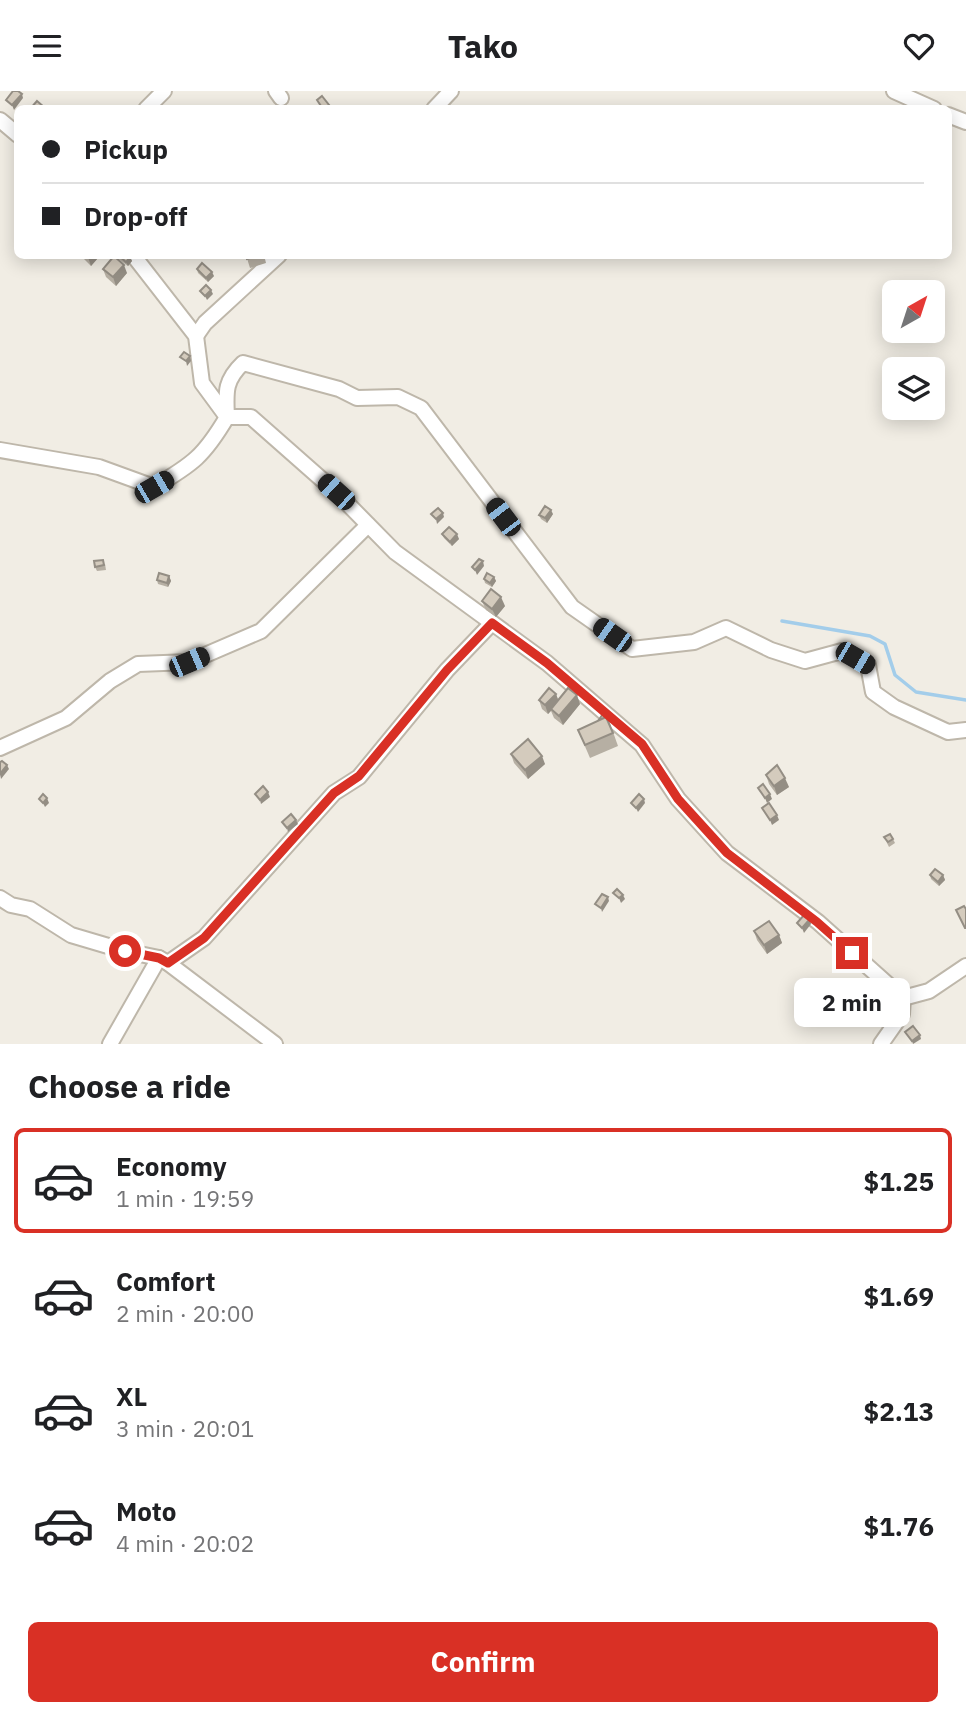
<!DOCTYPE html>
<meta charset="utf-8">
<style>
body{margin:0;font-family:"IBM Plex Sans",sans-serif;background:#f6f6f6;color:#202124;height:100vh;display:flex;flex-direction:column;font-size:26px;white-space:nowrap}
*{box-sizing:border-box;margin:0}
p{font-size:23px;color:#757577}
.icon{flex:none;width:38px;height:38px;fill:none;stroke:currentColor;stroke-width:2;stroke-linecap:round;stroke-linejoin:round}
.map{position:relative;height:953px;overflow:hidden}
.drawer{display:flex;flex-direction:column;background:#fff;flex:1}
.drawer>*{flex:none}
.guide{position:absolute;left:14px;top:14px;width:938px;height:154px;border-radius:10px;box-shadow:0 4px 18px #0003;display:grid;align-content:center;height:154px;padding:0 28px;background:#fff}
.needle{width:46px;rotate:39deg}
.fabs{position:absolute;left:882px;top:189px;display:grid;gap:14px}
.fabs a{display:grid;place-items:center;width:63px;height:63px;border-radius:10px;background:#fff;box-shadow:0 4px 18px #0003;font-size:35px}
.end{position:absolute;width:32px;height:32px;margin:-16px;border:9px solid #d93025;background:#fff;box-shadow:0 0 0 4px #fff}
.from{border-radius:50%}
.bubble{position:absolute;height:49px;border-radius:10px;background:#fff;box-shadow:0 4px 18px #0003;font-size:23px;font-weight:700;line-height:49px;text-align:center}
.car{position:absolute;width:21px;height:42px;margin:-21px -10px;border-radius:9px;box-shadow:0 0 5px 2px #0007;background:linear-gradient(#222 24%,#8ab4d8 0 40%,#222 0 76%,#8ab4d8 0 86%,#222 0)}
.guide b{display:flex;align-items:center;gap:24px;height:66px;font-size:26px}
.guide b+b{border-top:2px solid #e0e0e0}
.guide i{width:18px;height:18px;background:#202124}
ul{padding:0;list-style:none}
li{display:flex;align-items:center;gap:21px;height:105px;margin:0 14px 10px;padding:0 14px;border:4px solid transparent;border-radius:10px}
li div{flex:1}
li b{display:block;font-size:26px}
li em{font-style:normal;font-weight:700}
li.on{border-color:#d93025}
li>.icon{width:63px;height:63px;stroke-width:1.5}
h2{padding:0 28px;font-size:32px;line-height:84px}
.primary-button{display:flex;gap:14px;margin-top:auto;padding:14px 28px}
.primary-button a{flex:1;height:80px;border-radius:10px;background:#d93025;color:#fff;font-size:28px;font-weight:700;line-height:80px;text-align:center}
header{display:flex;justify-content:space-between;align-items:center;height:91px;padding:0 28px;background:#fff;font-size:32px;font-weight:700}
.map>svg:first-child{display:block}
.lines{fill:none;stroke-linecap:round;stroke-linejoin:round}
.stream{stroke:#a3cdea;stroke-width:3.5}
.minor-casing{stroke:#beb7aa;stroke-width:18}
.minor{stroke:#fff;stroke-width:14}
.wall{fill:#b6afa3}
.shaded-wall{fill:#948e84}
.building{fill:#d4cbbd;stroke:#948e84;stroke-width:2}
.route{stroke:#d93025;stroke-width:9}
</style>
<header><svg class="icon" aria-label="menu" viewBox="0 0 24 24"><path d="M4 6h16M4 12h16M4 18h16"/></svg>Tako<svg class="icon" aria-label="heart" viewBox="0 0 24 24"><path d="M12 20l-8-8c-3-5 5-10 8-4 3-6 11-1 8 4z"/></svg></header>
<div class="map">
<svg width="966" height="953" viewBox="0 0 966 953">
<rect width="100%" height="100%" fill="#f1ede4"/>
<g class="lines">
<polyline class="stream" points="782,530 870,545 885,553 895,584 916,601 966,609"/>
<g class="minor-casing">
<g id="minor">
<polyline points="276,0 281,7"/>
<polyline points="894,0 934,18"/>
<polyline points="146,18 164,0"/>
<polyline points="434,18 451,0"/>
<polyline points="948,24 966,31"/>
<polyline points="0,29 18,44"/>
<polyline points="196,245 205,232 279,164"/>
<path d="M0,359L99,376L154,396C193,373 204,365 227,326L202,292L196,245L133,164"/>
<polyline points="0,657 66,627 110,590 138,573 189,571 261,540 368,434"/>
<polyline points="0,807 11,814 30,818 71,844 125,860 159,867 168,872 204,847 334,702 359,686 447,579 492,532"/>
<polyline points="168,872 275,953"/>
<polyline points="903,907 929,900 966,875"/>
<polyline points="110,953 159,867"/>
<path d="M881,953L902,923L903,907L818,831L727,762L678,708L642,654L547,572L395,461L336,401L251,326H227C226,302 224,290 243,272L339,298L357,307L398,306L421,317L572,516L632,558L694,551L726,537L771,559L805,570L842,560L868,574L873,601L894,616L948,641L966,639"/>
</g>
</g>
<use href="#minor" class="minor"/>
</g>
<g class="wall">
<polygon points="80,164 97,164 98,167 91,175"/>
<polygon points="116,164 129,164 132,170 128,175 117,167"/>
<polygon points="246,164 264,164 266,172 250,177"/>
<polygon points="103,178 127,182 116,195 106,186"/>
<polygon points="197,178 214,185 208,191 198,182"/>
<polygon points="553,423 547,432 541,428 539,424"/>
<polygon points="442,443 459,448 452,455 444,447"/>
<polygon points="105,473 106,479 97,480 95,476"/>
<polygon points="169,485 171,490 168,496 158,493 157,489"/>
<polygon points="494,486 496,490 492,496 485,492 484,488"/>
<polygon points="482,510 505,515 496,526 486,519"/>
<polygon points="556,603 558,609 580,613 563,634 554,627 551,620 548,623 542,618 539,609"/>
<polygon points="608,627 618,655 590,667 578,639"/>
<polygon points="511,663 545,673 528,688 514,672"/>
<polygon points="766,684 789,696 777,704 769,693"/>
<polygon points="884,746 893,748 895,752 889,756"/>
<polygon points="930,784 943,784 945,789 939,795 931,788"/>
<polygon points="754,840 779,844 782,852 767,863 757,849"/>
</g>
<g class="shaded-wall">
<polygon points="22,3 23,7 14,19 12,14"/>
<polygon points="89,164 97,164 98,167 91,175 88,166"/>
<polygon points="130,166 132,170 128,175 126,171"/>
<polygon points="124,174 127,182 116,195 113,186"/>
<polygon points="212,181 214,185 208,191 206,187"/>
<polygon points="211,199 213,203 207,209 205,205"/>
<polygon points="190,265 191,270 187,275 186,270"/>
<polygon points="551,419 553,423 547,432 545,427"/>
<polygon points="443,422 444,426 437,433 436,428"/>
<polygon points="457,443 459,448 452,455 450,451"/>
<polygon points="483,470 484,475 477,484 475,479"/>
<polygon points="169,485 171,490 168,496 167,492"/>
<polygon points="494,486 496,490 492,496 490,492"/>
<polygon points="501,506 505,515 496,526 492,518"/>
<polygon points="556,603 559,611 548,623 545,614"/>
<polygon points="577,604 580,613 563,634 559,625"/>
<polygon points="542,665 545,673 528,688 525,679"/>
<polygon points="7,674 9,678 1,688 0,683"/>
<polygon points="785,687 789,696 777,704 774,695"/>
<polygon points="268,701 270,706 261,713 260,709"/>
<polygon points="770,703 772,708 767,712 765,707"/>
<polygon points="47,707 49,712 45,716 43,712"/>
<polygon points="644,708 645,712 638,721 636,717"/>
<polygon points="777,724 779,729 772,734 770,729"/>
<polygon points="296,729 298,733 288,741 287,737"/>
<polygon points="943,784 945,789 939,795 938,791"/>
<polygon points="623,804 625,808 621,812 619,807"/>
<polygon points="608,806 609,810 602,821 601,817"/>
<polygon points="810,828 811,833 804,842 802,837"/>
<polygon points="779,844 782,852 767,863 764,854"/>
<polygon points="920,944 921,948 913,953 912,950"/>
</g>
<g class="building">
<polygon points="13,0 18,0 22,3 12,14 6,9"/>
<polygon points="322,5 329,14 325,18 323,18 317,9"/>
<polygon points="37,10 44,16 42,18 30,18"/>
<polygon points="118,164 129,164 130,166 126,171"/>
<polygon points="246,164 259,164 247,168"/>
<polygon points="114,165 124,174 113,186 103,178"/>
<polygon points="202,172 212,181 206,187 197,178"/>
<polygon points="206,194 211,199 205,205 200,200"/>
<polygon points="184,261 190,265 186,270 180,266"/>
<polygon points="545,415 551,419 545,427 539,424"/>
<polygon points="438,417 443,422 436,428 431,423"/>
<polygon points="449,436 457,443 450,451 442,443"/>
<polygon points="479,468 483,470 475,479 472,476"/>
<polygon points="103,469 104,474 95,476 94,470"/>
<polygon points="159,482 169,485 167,492 157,489"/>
<polygon points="487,482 494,486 490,492 484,488"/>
<polygon points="491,498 501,506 492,518 482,510"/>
<polygon points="549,597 556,603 545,614 539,609"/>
<polygon points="568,597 577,604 559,625 551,618"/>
<polygon points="603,623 608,627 607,628 606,626 598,630"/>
<polygon points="606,626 613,642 585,654 578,639"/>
<polygon points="528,648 542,665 525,679 511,663"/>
<polygon points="2,670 7,674 0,683 0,671"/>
<polygon points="777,674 785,687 774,695 766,684"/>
<polygon points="763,693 770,703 765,707 758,697"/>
<polygon points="263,695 268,701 260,709 255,703"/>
<polygon points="43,703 47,707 43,712 39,708"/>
<polygon points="639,703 644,708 636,717 631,712"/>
<polygon points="769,712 777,724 770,729 762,717"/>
<polygon points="291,723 296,729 287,737 282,731"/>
<polygon points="890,743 893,748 888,751 884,746"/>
<polygon points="935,778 943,784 938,791 930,784"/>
<polygon points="617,798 623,804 619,807 613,802"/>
<polygon points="602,803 608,806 601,817 595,813"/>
<polygon points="964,815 966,818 966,837 965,837 956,819"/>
<polygon points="804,824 810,828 802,837 797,832"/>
<polygon points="769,830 779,844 764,854 754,840"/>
<polygon points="913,935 920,944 912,950 905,941"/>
</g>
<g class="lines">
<polyline class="route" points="125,860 159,867 168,872 204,847 334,702 359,685 447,579 492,532 547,572 642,653 678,708 727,762 817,831 852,862"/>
</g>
</svg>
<div class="fabs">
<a><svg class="needle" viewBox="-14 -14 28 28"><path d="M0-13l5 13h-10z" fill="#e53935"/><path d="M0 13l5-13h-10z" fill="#757577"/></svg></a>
<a><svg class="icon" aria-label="layers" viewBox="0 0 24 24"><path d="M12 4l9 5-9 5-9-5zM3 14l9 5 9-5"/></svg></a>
</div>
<i class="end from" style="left:125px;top:860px"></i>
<i class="end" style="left:852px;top:862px"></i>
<div class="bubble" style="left:794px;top:887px;width:116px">2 min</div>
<i class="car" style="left:154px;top:396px;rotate:60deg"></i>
<i class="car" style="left:336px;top:401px;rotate:312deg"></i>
<i class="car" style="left:503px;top:426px;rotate:323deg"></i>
<i class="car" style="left:612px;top:544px;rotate:305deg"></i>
<i class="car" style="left:855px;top:567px;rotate:120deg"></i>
<i class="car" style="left:189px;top:571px;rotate:67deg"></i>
<div class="guide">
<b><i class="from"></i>Pickup</b>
<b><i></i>Drop-off</b>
</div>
</div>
<section class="drawer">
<h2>Choose a ride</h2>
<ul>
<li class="on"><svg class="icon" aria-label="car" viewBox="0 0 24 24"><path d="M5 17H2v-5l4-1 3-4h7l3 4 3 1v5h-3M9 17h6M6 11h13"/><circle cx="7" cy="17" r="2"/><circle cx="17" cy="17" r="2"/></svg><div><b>Economy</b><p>1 min · 19:59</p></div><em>$1.25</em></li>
<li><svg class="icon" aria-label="car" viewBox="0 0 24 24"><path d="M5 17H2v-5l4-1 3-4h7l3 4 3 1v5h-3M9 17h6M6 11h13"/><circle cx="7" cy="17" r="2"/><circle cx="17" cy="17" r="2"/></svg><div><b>Comfort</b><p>2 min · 20:00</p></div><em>$1.69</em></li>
<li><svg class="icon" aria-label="car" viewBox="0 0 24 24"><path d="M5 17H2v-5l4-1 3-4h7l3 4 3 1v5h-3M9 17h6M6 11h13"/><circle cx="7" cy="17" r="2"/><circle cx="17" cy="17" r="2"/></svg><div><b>XL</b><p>3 min · 20:01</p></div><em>$2.13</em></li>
<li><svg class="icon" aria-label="car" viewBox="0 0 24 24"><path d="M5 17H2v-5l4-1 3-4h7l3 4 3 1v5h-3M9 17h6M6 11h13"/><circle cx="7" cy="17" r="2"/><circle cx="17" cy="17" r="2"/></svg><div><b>Moto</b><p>4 min · 20:02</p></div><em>$1.76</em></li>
</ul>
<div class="primary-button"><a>Confirm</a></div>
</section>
